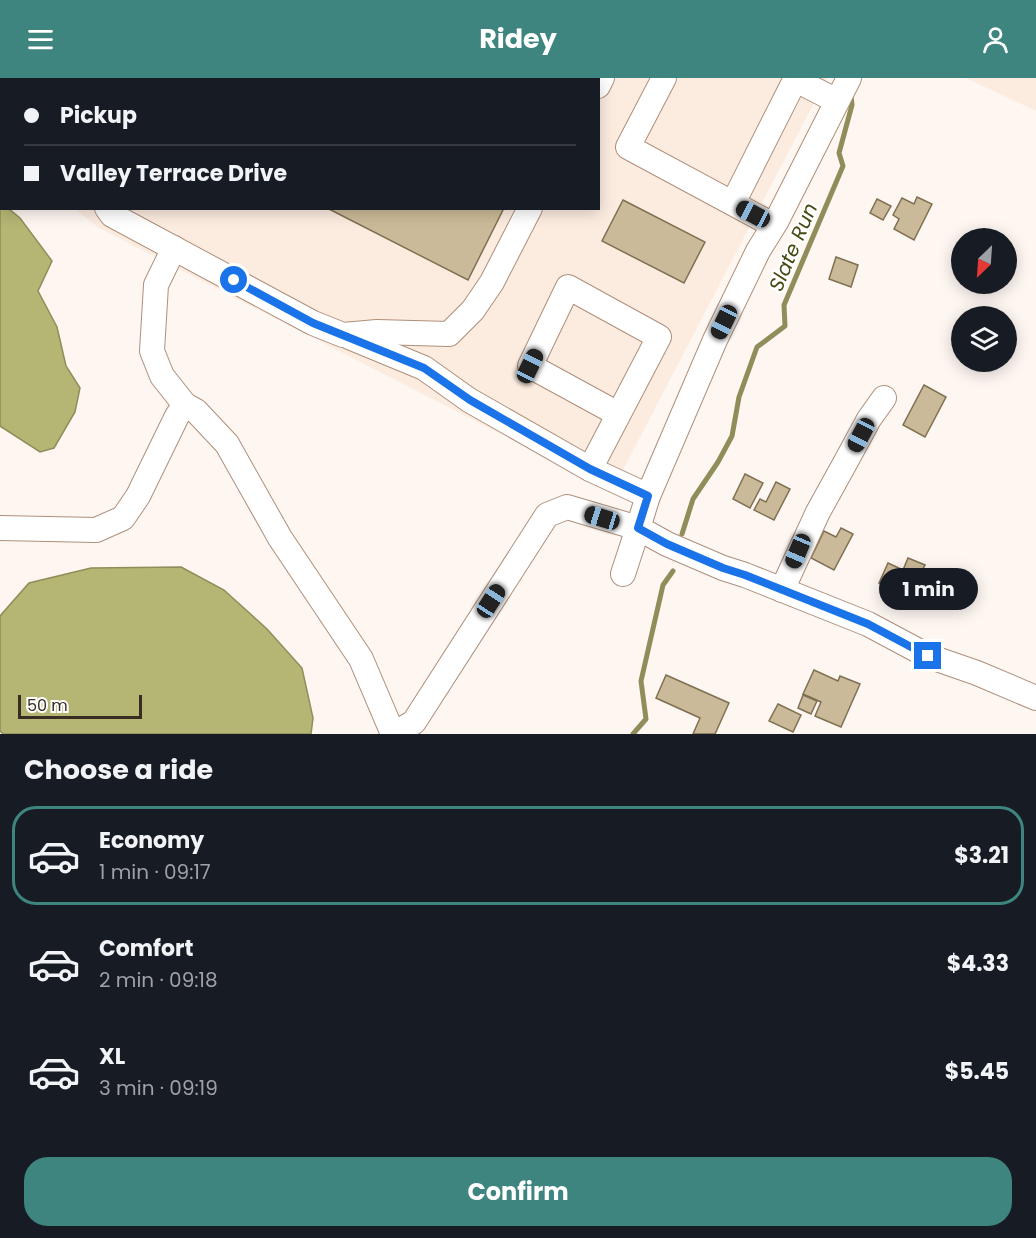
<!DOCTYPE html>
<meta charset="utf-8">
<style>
body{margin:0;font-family:Poppins,sans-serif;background:#20242c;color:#f1f3f6;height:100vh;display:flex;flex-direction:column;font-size:22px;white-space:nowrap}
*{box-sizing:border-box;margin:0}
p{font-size:20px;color:#9ea1a6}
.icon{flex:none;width:33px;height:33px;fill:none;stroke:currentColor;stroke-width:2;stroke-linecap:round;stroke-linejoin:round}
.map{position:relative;height:656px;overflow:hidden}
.panel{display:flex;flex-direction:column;background:#171b24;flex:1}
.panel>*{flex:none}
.hud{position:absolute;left:0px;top:0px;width:600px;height:132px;box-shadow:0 3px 15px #0003;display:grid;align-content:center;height:132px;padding:0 24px;background:#171b24}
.needle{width:39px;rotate:205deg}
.controls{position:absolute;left:951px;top:150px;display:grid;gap:12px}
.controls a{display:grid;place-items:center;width:66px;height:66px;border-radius:50%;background:#171b24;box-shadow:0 3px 15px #0003;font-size:30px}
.scale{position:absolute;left:18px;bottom:15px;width:124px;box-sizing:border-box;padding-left:6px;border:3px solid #382c23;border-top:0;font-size:16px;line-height:21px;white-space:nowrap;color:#382c23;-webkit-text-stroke:4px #fff;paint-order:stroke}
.end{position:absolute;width:27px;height:27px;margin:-14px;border:8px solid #1a73e8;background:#fff;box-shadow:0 0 0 3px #fff}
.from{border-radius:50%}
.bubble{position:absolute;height:42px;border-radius:21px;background:#171b24;box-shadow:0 3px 15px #0003;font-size:20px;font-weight:700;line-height:42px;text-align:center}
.car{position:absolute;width:18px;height:36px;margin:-18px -9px;border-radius:8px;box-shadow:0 0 4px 2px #0007;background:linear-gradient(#222 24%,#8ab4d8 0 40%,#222 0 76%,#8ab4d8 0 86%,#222 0)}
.hud b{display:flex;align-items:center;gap:21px;height:57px;font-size:22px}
.hud b+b{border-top:2px solid #363941}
.hud i{width:15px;height:15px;background:#f1f3f6}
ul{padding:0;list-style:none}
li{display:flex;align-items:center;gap:18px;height:99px;margin:0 12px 9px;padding:0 12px;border:3px solid transparent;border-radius:24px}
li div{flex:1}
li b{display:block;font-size:22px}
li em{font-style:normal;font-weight:700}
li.on{border-color:#3e857f}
li>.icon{width:54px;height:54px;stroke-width:1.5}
h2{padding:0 24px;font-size:27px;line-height:72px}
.action{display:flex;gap:12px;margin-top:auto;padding:12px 24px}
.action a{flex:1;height:69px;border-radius:24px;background:#3e857f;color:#fff;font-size:24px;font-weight:700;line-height:69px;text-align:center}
header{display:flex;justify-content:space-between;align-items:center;height:78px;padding:0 24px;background:#3e857f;color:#fff;font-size:27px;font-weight:700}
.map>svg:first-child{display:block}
.built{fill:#fcece0}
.water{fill:#b5b673;stroke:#908d5b;stroke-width:1.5}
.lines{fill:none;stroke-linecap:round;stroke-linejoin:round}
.stream{stroke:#908d5b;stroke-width:5}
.building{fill:#cbba99;stroke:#807052;stroke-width:1.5}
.minor-casing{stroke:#ae8f7a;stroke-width:26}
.minor{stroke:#fff;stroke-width:24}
.route{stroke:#1a73e8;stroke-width:8}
.labels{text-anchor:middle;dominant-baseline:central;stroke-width:5;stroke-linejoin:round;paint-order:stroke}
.water-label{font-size:20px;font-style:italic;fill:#474713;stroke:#fff}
</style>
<header><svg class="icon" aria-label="menu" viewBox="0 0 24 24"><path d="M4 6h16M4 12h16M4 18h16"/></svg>Ridey<svg class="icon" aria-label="person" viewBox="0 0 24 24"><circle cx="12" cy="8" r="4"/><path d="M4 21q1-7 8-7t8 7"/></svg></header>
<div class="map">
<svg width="1036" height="656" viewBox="0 0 1036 656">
<rect width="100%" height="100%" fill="#fdf6f1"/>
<g class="built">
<polygon points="0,0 827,0 612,413 99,150 75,131 598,130 598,2 2,2 1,69 0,68"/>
<polygon points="966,0 1036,0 1036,33"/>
</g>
<g class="water">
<polygon points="0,122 1,123 2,130 9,131 20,140 52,183 38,213 57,249 66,288 80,310 75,334 54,370 40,374 0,348"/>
<polygon points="181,489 224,512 267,551 302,590 313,640 311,656 3,656 0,653 0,538 29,505 91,490"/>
</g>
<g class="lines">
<g class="stream">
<polyline points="682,456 693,421 718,384 732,358 739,319 757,269 785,248 784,227 843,88 839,75 852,27 851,17"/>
<polyline points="633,656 646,641 641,603 663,507 673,493"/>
</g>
</g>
<g class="building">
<polygon points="222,0 571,0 570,2 221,2"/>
<polygon points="917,119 932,126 914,162 894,151 899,141 893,137 902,120 914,126"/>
<polygon points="877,121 891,128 883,142 870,135"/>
<polygon points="623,122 705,164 684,205 602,163"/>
<polygon points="327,130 504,130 468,202"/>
<polygon points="836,179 858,187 851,209 829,201"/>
<polygon points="924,307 946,319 925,359 903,347"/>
<polygon points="745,396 763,405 750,430 733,421"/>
<polygon points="776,404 790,411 774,442 754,432 760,421 766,424"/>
<polygon points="841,450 853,456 834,492 811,480 824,453 836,459"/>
<polygon points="908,480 925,487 923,491 943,500 935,518 915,509 910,519 879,505 888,485 903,492"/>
<polygon points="814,592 838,603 840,598 860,606 841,649 815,638 821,624 803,616"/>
<polygon points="666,597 729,625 715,656 693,656 700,640 656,620"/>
<polygon points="803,617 817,623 811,636 798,630"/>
<polygon points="778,626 801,637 793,654 769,643"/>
</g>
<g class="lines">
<g class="minor-casing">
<g id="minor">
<polyline points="664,0 628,69 773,147"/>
<polyline points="849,0 776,144 758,173 715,262 648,418 638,450 667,466 723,490 745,497 868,546 928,578 977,595 1036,620"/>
<polyline points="110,2 111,0"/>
<polyline points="154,2 155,0"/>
<polyline points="208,2 209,0"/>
<polyline points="796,2 837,23"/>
<polyline points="598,8 602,0"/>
<polyline points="0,47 2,48"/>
<polyline points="733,125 796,0"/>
<polyline points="107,130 112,137 313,245 343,257 377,254 449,256 473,232 492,204 530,130"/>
<polyline points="174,170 156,207 152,273 162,298 185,327"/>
<polyline points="349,259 424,290 469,322 590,391 648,418"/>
<polyline points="590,391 659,259 568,209 530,288 618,336"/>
<polyline points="0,450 96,452 123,440 138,418 177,338 185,327 196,333 227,366 280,460 361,581 393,656"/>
<polyline points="782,512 818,434 844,387 869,341 884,320"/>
<polyline points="394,656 414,644 547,437 567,429 638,450 623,496"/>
</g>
</g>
<use href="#minor" class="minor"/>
</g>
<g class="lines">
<polyline class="route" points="234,202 313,245 424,290 470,322 590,391 648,418 638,450 667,466 723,490 745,497 868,546 928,578"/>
</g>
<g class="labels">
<g class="water-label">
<text transform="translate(793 169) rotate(-67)">Slate Run</text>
</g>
</g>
</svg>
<div class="controls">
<a><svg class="needle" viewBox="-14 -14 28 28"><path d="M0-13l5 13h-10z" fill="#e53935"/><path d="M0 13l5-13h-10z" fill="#9ea1a6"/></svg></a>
<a><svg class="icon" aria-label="layers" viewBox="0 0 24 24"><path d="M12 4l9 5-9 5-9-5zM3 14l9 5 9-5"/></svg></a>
</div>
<div class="scale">50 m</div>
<i class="end from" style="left:234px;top:202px"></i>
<i class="end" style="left:928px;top:578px"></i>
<div class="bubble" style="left:879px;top:490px;width:99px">1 min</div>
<i class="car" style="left:753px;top:136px;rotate:298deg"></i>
<i class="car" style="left:724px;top:244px;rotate:206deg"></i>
<i class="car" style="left:530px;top:288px;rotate:26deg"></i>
<i class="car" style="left:861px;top:357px;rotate:208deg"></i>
<i class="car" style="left:602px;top:440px;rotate:287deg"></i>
<i class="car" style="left:798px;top:473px;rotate:203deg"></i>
<i class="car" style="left:491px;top:523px;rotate:33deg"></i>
<div class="hud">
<b><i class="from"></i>Pickup</b>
<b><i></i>Valley Terrace Drive</b>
</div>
</div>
<section class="panel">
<h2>Choose a ride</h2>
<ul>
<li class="on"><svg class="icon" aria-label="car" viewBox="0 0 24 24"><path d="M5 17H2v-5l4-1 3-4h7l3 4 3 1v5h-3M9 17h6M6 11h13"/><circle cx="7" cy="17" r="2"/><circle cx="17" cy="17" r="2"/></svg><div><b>Economy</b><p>1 min · 09:17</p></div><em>$3.21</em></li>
<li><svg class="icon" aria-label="car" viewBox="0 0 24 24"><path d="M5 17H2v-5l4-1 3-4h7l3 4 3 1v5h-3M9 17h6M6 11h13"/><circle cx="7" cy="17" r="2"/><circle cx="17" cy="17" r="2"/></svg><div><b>Comfort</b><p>2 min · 09:18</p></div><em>$4.33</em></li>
<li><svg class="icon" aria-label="car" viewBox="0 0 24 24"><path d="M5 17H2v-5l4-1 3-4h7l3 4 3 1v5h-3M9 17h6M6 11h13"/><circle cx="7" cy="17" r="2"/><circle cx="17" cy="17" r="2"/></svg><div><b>XL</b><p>3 min · 09:19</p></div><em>$5.45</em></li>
</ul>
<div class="action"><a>Confirm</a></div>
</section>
